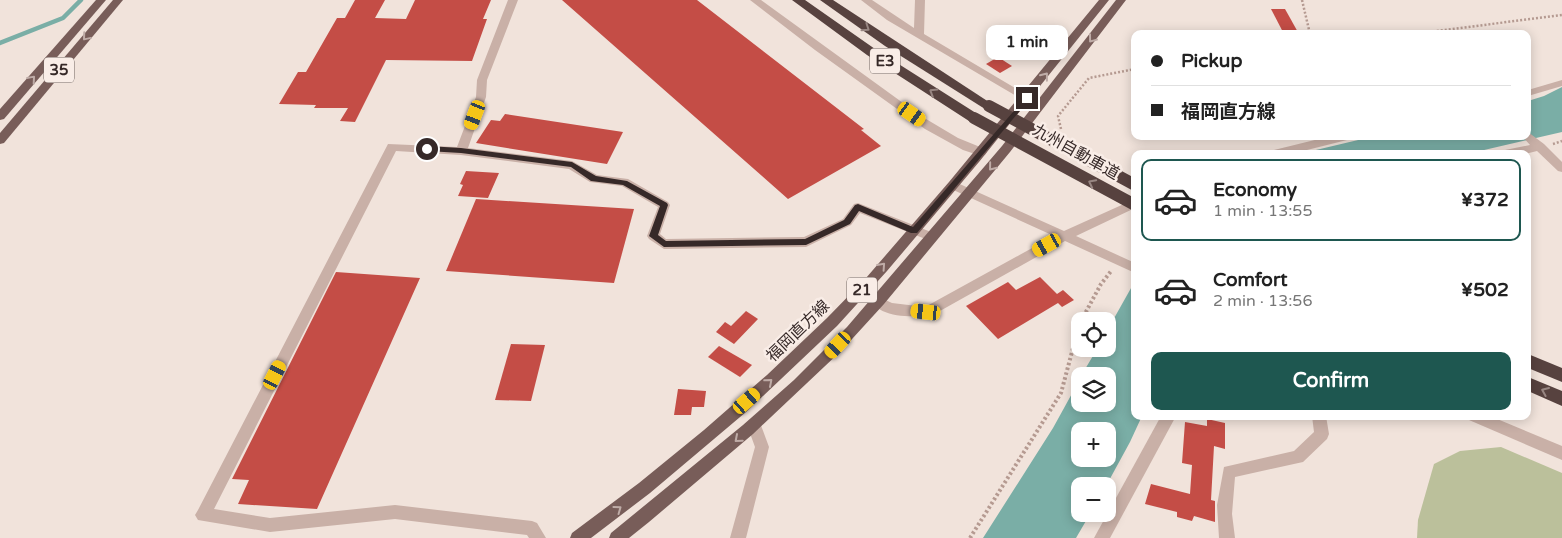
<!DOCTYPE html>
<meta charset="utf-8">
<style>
body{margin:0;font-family:"Varela Round","Noto Sans JP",sans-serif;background:#f2f2f2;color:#222;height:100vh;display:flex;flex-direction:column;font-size:19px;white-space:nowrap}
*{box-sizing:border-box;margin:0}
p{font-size:16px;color:#767676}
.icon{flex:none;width:28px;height:28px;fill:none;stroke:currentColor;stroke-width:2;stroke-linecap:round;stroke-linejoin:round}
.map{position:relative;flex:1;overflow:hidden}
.panel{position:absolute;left:1131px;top:150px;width:400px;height:270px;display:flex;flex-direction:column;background:#fff;border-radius:10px;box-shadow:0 2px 12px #0003}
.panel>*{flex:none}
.banner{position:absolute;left:1131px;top:30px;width:400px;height:110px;border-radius:10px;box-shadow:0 2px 12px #0003;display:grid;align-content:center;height:110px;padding:0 20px;background:#fff}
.buttons{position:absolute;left:1071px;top:312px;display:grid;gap:10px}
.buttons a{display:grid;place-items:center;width:45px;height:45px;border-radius:10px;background:#fff;box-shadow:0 2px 12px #0003;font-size:25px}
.end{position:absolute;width:22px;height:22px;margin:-11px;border:6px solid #362928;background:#fff;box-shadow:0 0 0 2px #fff}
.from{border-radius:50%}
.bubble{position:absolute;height:35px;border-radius:10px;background:#fff;box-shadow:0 2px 12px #0003;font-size:16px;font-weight:800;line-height:35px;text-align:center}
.car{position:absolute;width:15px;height:30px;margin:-15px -8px;border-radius:6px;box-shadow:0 0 4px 1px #0007;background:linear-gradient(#f5c518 24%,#345 0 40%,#f5c518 0 76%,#345 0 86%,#f5c518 0)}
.banner b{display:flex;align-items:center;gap:18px;height:48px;font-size:19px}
.banner b+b{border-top:1px solid #e0e0e0}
.banner i{width:12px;height:12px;background:#222}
ul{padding:9px 0 0;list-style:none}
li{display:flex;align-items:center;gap:15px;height:82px;margin:0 10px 8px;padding:0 10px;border:2px solid transparent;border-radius:10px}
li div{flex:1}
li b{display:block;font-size:19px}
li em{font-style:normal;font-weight:800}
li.selected{border-color:#1e5750}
li>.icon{width:45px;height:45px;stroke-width:1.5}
.action{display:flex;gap:10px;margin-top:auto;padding:10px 20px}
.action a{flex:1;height:58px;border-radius:10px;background:#1e5750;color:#fff;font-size:20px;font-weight:800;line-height:58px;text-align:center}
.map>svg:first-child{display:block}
.green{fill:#bbc09b}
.water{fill:#7aaea6;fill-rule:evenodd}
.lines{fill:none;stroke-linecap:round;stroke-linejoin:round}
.stream{stroke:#7aaea6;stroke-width:4.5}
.building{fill:#c44d46}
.path-far1{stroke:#b59a91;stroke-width:2.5;stroke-dasharray:2 2;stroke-linecap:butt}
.path{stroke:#b59a91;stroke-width:4;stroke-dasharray:2.5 2.5;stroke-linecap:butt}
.minor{fill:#c9b0a7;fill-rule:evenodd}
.major{fill:#785d59;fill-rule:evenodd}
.highway{fill:#57423f;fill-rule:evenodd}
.highway-bridge{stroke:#57423f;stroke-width:12}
.oneway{stroke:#988682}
.oneway2{stroke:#bfaca7}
.route{fill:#362928}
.labels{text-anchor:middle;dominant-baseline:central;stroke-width:5;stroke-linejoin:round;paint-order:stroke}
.shield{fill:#f9ede7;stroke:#706461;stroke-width:1}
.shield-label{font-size:15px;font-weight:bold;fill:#362928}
.street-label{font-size:16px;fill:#362928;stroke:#f9ede7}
</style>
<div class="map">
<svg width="1562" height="538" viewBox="0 0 1562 538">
<rect width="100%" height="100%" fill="#f1e3db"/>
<polygon class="green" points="1501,447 1562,473 1562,538 1417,538 1418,520 1434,464 1460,451"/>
<g class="water">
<polygon points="1562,87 1562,132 1467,154 1299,154 1375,136 1528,136 1528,101 1544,96"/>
<path d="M1135,281V416H1142L1130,442L1106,486H1080V514H1090L1076,538H983L1053,428L1080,379V404H1108V376H1081L1097,349H1108V329ZM1080,431H1108V459H1080Z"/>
</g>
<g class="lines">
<polyline class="stream" points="0,43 63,18 81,0"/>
</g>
<g class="building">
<polygon points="355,0 385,0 375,18 406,19 415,0 491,0 483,19 487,19 472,61 386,60 355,122 340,121 348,108 314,108 316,105 279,104 298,72 306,72 337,18 345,18"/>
<polygon points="562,0 697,0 864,129 861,130 881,146 788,199"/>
<polygon points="1271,9 1285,9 1299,34 1284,34"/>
<polygon points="998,57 1012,66 1000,73 986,64"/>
<polygon points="505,114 623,132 607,164 476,143 491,120 500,121"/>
<polygon points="466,171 499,173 488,198 458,196 463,185 460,184"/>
<polygon points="476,199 634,209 614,283 446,271"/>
<polygon points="336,272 420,278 317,509 238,504 249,480 232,479"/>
<polygon points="1040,277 1057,294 1063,290 1074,300 1062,307 1058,303 998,339 966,306 1008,282 1016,290"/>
<polygon points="746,311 758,319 734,344 716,332 725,322 731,326"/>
<polygon points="511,344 545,345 531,401 495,400"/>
<polygon points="719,346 752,365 740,377 708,357"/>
<polygon points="678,389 706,391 704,407 692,407 691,415 674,415"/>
<polygon points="1207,419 1225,423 1225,449 1214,446 1211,500 1215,501 1215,522 1194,516 1192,521 1177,517 1177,512 1145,504 1151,484 1190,494 1192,465 1182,463 1185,422 1207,426"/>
</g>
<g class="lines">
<g class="path-far1">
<polyline points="1302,0 1310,34"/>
<polyline points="1413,34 1562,15"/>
<polyline points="1061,129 1058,116 1089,78 1135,69"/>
<polyline points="1553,144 1562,141"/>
</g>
<g class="path">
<polyline points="1081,321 1101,284 1112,270"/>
<polyline points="970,538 1061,393 1080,322"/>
</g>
<g class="minor">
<polygon points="508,0 518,0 487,80 486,97 468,148 572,161 597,175 628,179 668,202 670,205 660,234 666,239 804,237 843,219 854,204 858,203 936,234 938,237 936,240 928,240 860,213 851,225 806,247 664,249 649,239 647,236 658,207 622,186 590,182 569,169 461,155 396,151 214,509 270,518 395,505 532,521 537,523 546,538 529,538 527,535 395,519 270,532 198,520 195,515 198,510 388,144 457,147 476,97 477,80"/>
<polygon points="750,0 761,0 921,116 958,138 985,149 987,152 985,155 981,156 963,150 925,129 815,50"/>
<polygon points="861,0 872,0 914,28 915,0 925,0 924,34 1032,98 1031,100 1023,100 887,20"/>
<polygon points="1562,80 1562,86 1528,96 1528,90"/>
<polygon points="1528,132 1544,144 1562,162 1562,172 1558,171 1537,151 1525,154 1500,154 1505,150 1530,145 1522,136 1528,136"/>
<polygon points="1331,136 1352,136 1351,139 1291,154 1269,154 1274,150"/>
<path d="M953,181L1064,231L1135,199V208L1076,236L1135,263V273L1065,241L931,316L926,317C911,316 881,318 873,302L874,298L879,297L892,303L925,307L1054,236L949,188L947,185Z"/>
<polygon points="1161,416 1176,416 1110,538 1094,538"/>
<polygon points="1312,416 1326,416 1329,434 1327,439 1303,462 1235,477 1232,514 1235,538 1219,538 1217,505 1224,467 1294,451 1314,432"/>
<polygon points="1467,416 1490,416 1562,446 1562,460 1469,420"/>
<polygon points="754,419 759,420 769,447 746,538 730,538 755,447 747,425 749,420"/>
</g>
<g class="major">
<polygon points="96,0 106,0 4,119 0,120 0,109"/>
<polygon points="113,0 123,0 4,143 0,144 0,133"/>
<polygon points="1099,0 1109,0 979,162 887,271 837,326 746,412 650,493 591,538 570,538 572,533 639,483 704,430 767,375 827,318 866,278 949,182"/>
<polygon points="1116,0 1126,0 1010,152 884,304 842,350 753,434 649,522 629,538 609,538 611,533 743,425 794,380 847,327 1002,146"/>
</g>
<g class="highway">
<polygon points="792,0 805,0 875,49 979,115 980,118 979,121 969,121 867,55"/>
<polygon points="820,0 833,0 995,106 993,109 985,109 885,46"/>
<polygon points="1528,354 1562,368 1562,382 1528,368"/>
<polygon points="1528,377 1562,391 1562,406 1528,391"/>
</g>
<g class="highway-bridge">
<polyline points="989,106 1135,185"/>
<polyline points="974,118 1135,205"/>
</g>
</g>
<defs><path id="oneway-chevron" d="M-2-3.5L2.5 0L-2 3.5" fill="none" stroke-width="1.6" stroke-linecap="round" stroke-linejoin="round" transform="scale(1.25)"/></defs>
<g class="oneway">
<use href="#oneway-chevron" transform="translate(866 28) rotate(34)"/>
<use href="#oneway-chevron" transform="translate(933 92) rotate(-148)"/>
<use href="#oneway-chevron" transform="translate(1092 183) rotate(-153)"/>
<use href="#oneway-chevron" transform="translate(1545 391) rotate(-157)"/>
</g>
<g class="oneway2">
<use href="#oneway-chevron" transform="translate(86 37) rotate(130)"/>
<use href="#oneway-chevron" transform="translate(1092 39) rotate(127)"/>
<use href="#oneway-chevron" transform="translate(1045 76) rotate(-52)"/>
<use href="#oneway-chevron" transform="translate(32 79) rotate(-49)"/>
<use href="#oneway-chevron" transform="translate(992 167) rotate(129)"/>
<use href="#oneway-chevron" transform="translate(882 266) rotate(-48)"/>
<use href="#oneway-chevron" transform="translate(769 382) rotate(-41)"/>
<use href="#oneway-chevron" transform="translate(738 439) rotate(139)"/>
<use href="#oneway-chevron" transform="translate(618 509) rotate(-36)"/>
</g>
<polygon class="route" points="1027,96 1030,98 1029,100 917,233 911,233 859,211 850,224 806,245 664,247 649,236 660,206 623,185 591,181 571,167 461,153 427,151 423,149 427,146 461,148 572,162 596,176 627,181 667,203 668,205 658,235 666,241 805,239 844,220 855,205 858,204 913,227"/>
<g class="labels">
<g class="shield">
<rect x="870" y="48.5" width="30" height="25" rx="4"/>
<rect x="44" y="57.5" width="30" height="25" rx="4"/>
<rect x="847" y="277.5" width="30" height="25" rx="4"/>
</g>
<g class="shield-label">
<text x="885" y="61">E3</text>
<text x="59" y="70">35</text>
<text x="862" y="290">21</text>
</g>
<g class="street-label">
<text transform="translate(1076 152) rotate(29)">九州自動車道</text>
<text transform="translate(798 331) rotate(-44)">福岡直方線</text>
</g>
</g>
</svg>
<div class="buttons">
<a><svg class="icon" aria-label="locate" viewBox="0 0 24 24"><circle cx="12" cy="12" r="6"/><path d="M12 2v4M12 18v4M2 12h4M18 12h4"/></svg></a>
<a><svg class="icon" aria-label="layers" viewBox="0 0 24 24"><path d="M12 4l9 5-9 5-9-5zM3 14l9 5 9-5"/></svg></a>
<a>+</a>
<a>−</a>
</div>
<i class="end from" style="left:427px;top:149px"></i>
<i class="end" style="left:1027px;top:98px"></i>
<div class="bubble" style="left:986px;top:25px;width:82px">1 min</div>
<i class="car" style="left:912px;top:114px;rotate:125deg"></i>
<i class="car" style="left:475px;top:115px;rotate:201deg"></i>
<i class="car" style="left:1047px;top:245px;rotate:241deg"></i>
<i class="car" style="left:926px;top:312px;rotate:276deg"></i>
<i class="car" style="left:838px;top:345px;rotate:223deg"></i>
<i class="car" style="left:275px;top:375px;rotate:27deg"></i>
<i class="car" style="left:747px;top:401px;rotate:49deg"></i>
<div class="banner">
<b><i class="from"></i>Pickup</b>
<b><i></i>福岡直方線</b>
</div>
<section class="panel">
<ul>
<li class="selected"><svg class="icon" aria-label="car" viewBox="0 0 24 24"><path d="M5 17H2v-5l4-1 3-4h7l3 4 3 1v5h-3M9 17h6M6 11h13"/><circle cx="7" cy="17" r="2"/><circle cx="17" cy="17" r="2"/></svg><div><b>Economy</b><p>1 min · 13:55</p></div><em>¥372</em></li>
<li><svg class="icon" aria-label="car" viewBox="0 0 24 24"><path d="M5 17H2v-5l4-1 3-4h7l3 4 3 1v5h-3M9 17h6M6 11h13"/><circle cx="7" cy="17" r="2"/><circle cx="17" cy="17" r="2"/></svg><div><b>Comfort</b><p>2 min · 13:56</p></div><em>¥502</em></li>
</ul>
<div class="action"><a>Confirm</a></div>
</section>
</div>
